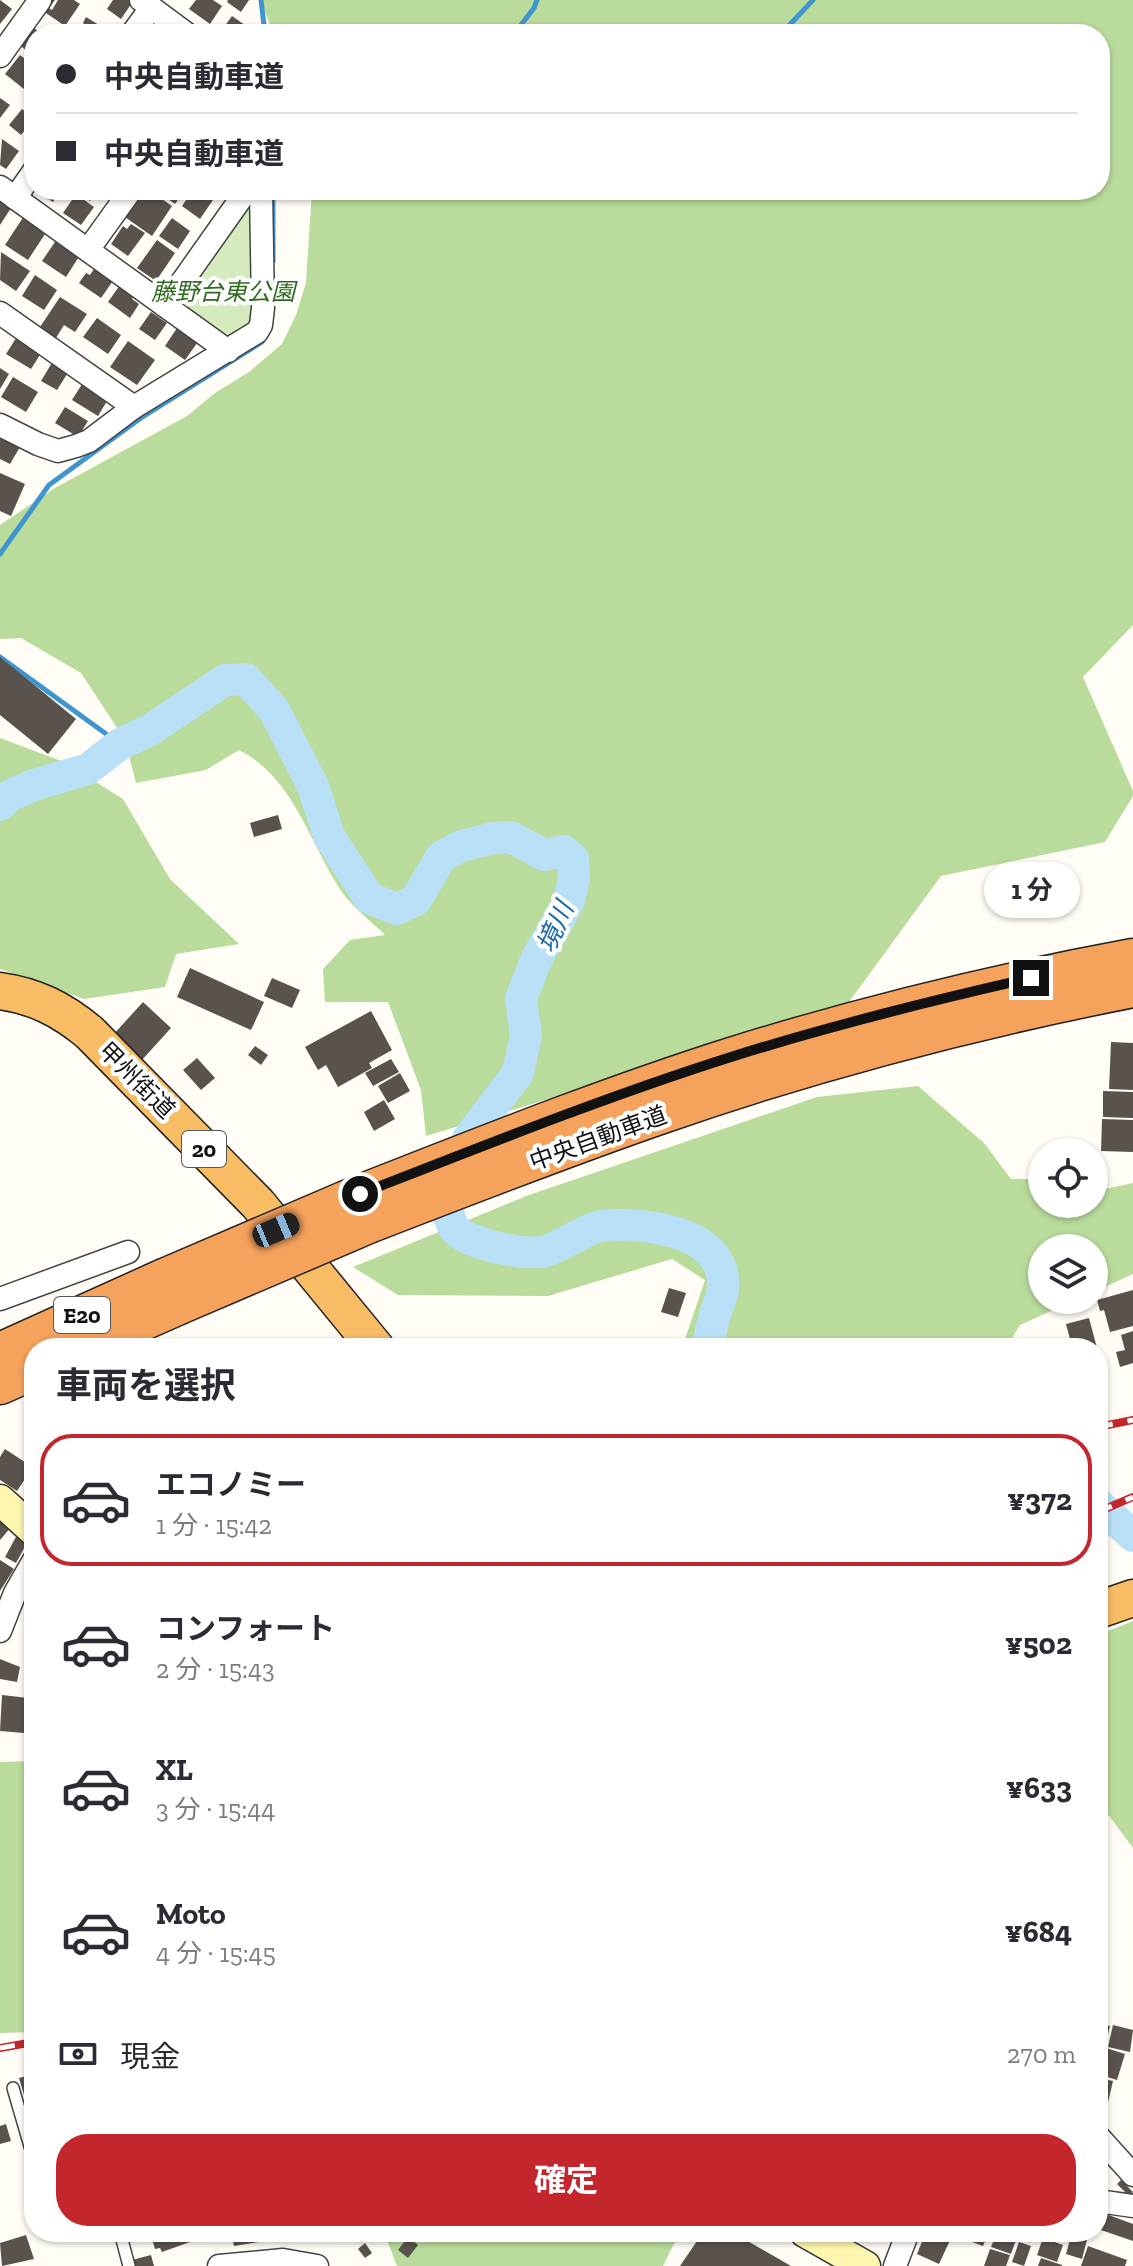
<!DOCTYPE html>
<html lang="ja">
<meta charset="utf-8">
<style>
body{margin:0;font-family:"Zilla Slab","Noto Sans JP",serif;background:#f2f2f3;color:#2b2b33;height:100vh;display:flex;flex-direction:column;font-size:30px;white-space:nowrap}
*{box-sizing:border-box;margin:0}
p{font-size:26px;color:#7c7c81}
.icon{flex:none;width:44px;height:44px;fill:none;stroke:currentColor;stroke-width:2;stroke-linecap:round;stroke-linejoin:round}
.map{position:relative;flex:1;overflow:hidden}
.drawer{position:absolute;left:24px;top:1338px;width:1084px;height:904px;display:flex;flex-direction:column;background:#fff;border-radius:32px;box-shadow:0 2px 6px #0004}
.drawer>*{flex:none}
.banner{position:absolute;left:24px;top:24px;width:1086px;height:176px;border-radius:32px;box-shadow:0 2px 6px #0004;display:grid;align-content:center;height:176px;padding:0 32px;background:#fff}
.fabs{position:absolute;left:1028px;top:1138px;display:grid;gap:16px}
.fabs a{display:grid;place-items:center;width:80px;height:80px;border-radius:50%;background:#fff;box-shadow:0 2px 6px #0004;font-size:40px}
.end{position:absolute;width:36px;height:36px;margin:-18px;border:10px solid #111;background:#fff;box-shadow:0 0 0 4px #fff}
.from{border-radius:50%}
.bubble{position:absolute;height:56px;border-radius:28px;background:#fff;box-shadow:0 2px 6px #0004;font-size:26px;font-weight:700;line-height:56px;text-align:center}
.car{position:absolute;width:24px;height:48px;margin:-24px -12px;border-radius:10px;box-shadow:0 0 6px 2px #0007;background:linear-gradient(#222 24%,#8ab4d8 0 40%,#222 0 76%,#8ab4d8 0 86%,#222 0)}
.banner b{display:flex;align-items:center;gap:28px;height:76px;font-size:30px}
.banner b+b{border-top:2px solid #e1e1e2}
.banner i{width:20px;height:20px;background:#2b2b33}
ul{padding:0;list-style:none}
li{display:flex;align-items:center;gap:24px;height:132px;margin:0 16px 12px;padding:0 16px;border:4px solid transparent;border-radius:32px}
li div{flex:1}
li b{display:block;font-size:30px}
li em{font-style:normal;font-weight:700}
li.on{border-color:#c4262e}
li>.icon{width:72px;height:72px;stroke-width:1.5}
h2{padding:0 32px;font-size:36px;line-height:96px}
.pay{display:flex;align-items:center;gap:20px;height:88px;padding:0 32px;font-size:30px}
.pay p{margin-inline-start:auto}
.primary-button{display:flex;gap:16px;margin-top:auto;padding:16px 32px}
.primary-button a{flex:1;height:92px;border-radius:32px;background:#c4262e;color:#fff;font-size:32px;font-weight:700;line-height:92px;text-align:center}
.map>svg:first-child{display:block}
.green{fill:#d5ebbd}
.forest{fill:#b9dc9c}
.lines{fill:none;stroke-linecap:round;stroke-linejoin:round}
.stream{stroke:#3f96cf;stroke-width:5}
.river{stroke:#b9e0f7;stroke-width:32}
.building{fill:#5a524d}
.service-casing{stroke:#444;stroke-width:14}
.minor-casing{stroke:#444;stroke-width:25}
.secondary-casing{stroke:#333;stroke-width:33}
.trunk-casing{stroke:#222;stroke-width:39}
.motorway-casing{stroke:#222;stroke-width:41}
.service{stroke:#fff;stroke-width:11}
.minor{stroke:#fff;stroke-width:22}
.secondary{stroke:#fff6b0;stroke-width:30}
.trunk{stroke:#f7bc64;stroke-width:36}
.motorway{stroke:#f5a25d;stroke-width:38}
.rail-casing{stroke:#c4262e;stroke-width:8}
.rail{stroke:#fff;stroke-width:5;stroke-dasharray:15;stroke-linecap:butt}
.motorway-bridge-casing{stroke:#222;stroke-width:41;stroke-linecap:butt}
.motorway-bridge{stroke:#f5a25d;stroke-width:38}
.route{stroke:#111;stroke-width:10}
.labels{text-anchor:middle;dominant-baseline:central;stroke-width:8;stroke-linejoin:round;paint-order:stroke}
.shield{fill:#fff;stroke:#585858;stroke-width:2}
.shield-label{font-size:22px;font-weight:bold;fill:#111}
.park-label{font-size:24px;font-style:italic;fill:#2f6b1f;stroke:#fff}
.street-label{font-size:24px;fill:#111;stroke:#fff}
.water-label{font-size:26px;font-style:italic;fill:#1768a6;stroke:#fff}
</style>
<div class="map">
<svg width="1133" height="2266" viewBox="0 0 1133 2266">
<rect width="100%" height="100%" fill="#fffdf5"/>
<path class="green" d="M253,202V321L235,336C216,335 184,313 178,296L245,203Z"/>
<g class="forest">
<path d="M260,0H1133V625L1083,677L1133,791V796L1105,842L941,876L849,1002L710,1050L426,1136L421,1090L388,1002H325L323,969L350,940L385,935C370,920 349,905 338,886C308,838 292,777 239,750L206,770L136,783L125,740L81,673L21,638L0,639V525L55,488L187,416L215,393L249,372L282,344L296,315L306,283L312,190H1100V34H274Z"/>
<polygon points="0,738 64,762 123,799 170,879 239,944 176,954 165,987 84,999 0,969"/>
<polygon points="918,1086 984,1143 1011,1179 1042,1179 1042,1204 1094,1204 1094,1186 1105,1189 1133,1183 1133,1274 1094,1292 1094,1248 1042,1248 1042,1300 1075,1300 1020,1325 1006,1348 682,1348 705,1280 672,1259 548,1296 398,1295 353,1267 529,1195 817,1097"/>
<polygon points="1133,1621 1133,1848 1098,1801 1098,1635"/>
<polygon points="34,1761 34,2032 0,2033 0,1762"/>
<polygon points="384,2232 675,2232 678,2236 663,2266 397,2266"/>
</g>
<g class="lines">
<g class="stream">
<polyline points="261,0 265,34"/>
<polyline points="514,34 534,8 537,0"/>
<polyline points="781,34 813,0"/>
<polyline points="273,190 273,261"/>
<polyline points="0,554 49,485 141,418 262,342 269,330"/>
<polyline points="0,657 120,744"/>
</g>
<g class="river">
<path d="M0,805L11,795L34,785L88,769L120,744L150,730L225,680L246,679L274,710L313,786L329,836L369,898L397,909L416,900L441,857L461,846L493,838L511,837L544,855L564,851L573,859L574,880L568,903L536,960L521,999L526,1035L518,1073L468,1139L446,1209C449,1215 452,1227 457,1231C472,1245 526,1256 546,1251C561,1246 590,1227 602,1226C643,1222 728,1230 723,1289C722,1298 716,1309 714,1318C711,1328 710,1338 707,1348"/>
<polyline points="1098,1504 1133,1536"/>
</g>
</g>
<g class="building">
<polygon points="0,0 12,9 0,24"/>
<polygon points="52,0 55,0 49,8 52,10 58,0 74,0 80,4 65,26 43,11"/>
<polygon points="113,0 134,0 121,19 107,9"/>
<polygon points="196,0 213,0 222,6 210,24 189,9"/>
<polygon points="228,0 249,0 241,12 227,2"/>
<polygon points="232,16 255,32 253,34 219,34"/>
<polygon points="86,17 99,25 94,31 83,23"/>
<polygon points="161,21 171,34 141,34 149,22 157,27"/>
<polygon points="81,25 95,34 75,34"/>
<polygon points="33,28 37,30 34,34 34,58 21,46"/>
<polygon points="20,55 34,66 34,77 24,89 5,74"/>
<polygon points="0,98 10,105 0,118"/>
<polygon points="22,109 30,115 34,110 34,137 25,130 21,135 9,125"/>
<polygon points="2,139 19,151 6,169 0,165"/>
<polygon points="34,190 61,190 53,202"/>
<polygon points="79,190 85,190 94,196 90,201 77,192"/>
<polygon points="144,190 149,190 172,206 152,236 122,215 138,192 141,194"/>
<polygon points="155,190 185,190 175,204"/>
<polygon points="193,190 212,191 208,197 213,200 200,219 182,206"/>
<polygon points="76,194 94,207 81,225 63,213"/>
<polygon points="0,200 11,208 0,225"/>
<polygon points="24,216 47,231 28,260 5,245"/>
<polygon points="172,218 190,231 178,249 159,236"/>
<polygon points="131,224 145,233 128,256 111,244 123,226 127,229"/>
<polygon points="57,239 80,255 66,277 42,261"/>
<polygon points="157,240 175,253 156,281 137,268"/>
<polygon points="1,252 30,271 16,291 0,280"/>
<polygon points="101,268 115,278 101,298 79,283 86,273 90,275 94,269 98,272"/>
<polygon points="35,275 57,290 44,310 22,296"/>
<polygon points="120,285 135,295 132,299 139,304 130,318 108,302"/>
<polygon points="60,297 87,314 75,332 64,325 56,338 40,327"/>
<polygon points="151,312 167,323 155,340 139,329"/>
<polygon points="97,318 121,335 108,354 83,337"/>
<polygon points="179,325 200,339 185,360 165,346"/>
<polygon points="18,335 43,350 31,369 6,354"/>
<polygon points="128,341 155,360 137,385 110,367"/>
<polygon points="53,361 69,371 57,390 41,381"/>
<polygon points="0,368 9,374 0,389"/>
<polygon points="13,377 38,392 26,412 1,397"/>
<polygon points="84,381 110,396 98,416 72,400"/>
<polygon points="65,407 88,421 78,437 55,423"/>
<polygon points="0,435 20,447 10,464 0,459"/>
<polygon points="0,473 25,484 11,516 0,511"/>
<polygon points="0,657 76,719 48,754 0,715"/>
<polygon points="278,815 282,829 254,837 250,823"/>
<polygon points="190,968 264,1002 251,1030 177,997"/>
<polygon points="272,978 300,990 292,1008 264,996"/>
<polygon points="143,1002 171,1028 141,1061 113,1035"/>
<polygon points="371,1011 392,1050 369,1063 372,1068 338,1087 326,1065 318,1070 305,1047"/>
<polygon points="1111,1042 1133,1043 1133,1090 1109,1089"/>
<polygon points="255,1046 268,1055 261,1065 248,1055"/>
<polygon points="197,1058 215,1078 201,1090 183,1070"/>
<polygon points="391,1059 399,1072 373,1086 365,1073"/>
<polygon points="400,1073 410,1091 388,1103 378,1086"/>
<polygon points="1103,1091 1133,1092 1133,1118 1103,1117"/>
<polygon points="384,1100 395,1119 374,1131 364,1112"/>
<polygon points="1102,1119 1133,1120 1133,1152 1101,1151"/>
<polygon points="669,1288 686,1293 678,1317 661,1312"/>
<polygon points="1133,1290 1133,1326 1110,1332 1104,1310 1100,1311 1097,1300"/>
<polygon points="1089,1318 1097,1348 1055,1348 1071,1343 1066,1324"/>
<polygon points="1133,1331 1133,1363 1120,1367 1116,1352 1125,1350 1121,1335"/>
<polygon points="1098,1355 1106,1382 1098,1385"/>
<polygon points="5,1449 34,1468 34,1481 27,1476 17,1491 0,1480 0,1457"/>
<polygon points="34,1492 34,1514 24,1506"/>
<polygon points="0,1516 12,1526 0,1540"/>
<polygon points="17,1535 28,1541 16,1563 5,1557"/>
<polygon points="0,1560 14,1569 0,1591"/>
<polygon points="0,1659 20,1667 17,1682 0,1679"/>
<polygon points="2,1695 28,1698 24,1733 0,1731"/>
<polygon points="1098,2023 1110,2026 1106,2042 1098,2040"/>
<polygon points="1113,2025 1133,2030 1130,2052 1108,2047"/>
<polygon points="1106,2048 1125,2054 1117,2080 1098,2074 1098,2054 1104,2056"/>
<polygon points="34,2074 34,2092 24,2095 19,2078"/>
<polygon points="1098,2078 1113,2081 1105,2115 1098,2114"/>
<polygon points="34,2096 34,2114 29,2115 24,2098"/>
<polygon points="6,2124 11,2141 0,2144 0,2126"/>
<polygon points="1121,2180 1133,2192 1129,2196 1117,2184"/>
<polygon points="1098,2211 1133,2224 1133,2241 1098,2229"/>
<polygon points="150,2232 213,2232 215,2238 202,2242 201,2238 162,2252 160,2248 155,2249"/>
<polygon points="258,2232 259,2242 234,2246 232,2237 229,2238 228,2233"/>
<polygon points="727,2232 732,2232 791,2266 680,2266 699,2238 713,2233 723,2239"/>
<polygon points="926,2232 942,2232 952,2236 939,2264 917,2254"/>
<polygon points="967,2232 989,2232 983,2246 964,2239"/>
<polygon points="997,2232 1017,2237 1011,2254 991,2247"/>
<polygon points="1072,2232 1088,2236 1082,2259 1066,2254"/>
<polygon points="26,2235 34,2259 2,2266 0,2243"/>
<polygon points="408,2237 418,2245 408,2258 398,2250"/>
<polygon points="1043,2238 1063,2245 1057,2262 1037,2255"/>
<polygon points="1019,2242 1031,2246 1024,2266 1012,2262"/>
<polygon points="365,2243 372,2253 365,2258 358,2249"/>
<polygon points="1088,2246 1127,2260 1125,2266 1081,2266"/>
<polygon points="990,2249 1010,2255 1006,2266 984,2266"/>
<polygon points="151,2255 154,2266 134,2266 132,2260"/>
<polygon points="1041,2258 1062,2265 1062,2266 1038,2266"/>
</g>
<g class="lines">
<g class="service-casing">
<g id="service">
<polyline points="13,2088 34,2160"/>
<polyline points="120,2232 129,2266"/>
</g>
</g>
<g class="minor-casing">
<g id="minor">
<polyline points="141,0 187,34"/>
<polyline points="132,34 151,8"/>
<polyline points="0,56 40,0"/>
<polyline points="0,187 228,351"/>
<polyline points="15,198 34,171"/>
<polyline points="88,250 131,190"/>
<polyline points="165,306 247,190"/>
<polyline points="0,313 134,407"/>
<polyline points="0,425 38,444 58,451 76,446 89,441 134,407 257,332 261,325 263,308 261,190"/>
<polyline points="0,1299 128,1252"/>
<polyline points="0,1631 15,1593 34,1560"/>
<polyline points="1098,2136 1133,2175"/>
<polyline points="1098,2201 1133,2206"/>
<polyline points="219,2266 283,2260 317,2266"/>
<polyline points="895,2266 908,2232"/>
</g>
</g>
<g class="secondary-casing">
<g id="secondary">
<polyline points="0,1500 34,1531"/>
<polyline points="805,2232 865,2266"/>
</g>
</g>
<g class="trunk-casing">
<g id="trunk">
<path d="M0,991C35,996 61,1009 89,1032L258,1204L376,1348"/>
<polyline points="1098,1610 1133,1598"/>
</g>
</g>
<g class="motorway-casing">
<g id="motorway">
<path d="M360,1194C483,1146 605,1097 731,1057C863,1016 997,983 1133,958"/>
<path d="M371,1223C469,1185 566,1147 665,1113C818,1060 975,1019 1133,988"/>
<polyline points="82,1348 177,1306"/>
<polyline points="0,1352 164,1278"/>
<polyline points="0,1385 34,1370"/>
</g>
</g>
<use href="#service" class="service"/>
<use href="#minor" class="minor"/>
<use href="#secondary" class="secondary"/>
<use href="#trunk" class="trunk"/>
<use href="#motorway" class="motorway"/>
<g class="rail-casing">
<g id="rail">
<polyline points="1098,1427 1133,1420"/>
<polyline points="1098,1512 1133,1497"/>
<polyline points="0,2048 34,2042"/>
</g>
</g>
<use href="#rail" class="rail"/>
<g class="motorway-bridge-casing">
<g id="motorway-bridge">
<polyline points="164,1278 360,1194"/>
<polyline points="177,1306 371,1223"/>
</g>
</g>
<use href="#motorway-bridge" class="motorway-bridge"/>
</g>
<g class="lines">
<path class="route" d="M360,1194C483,1146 605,1097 731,1057C829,1026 930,1001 1031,978"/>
</g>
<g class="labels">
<g class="shield">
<rect x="182" y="1131" width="44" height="36" rx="6"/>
<rect x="54" y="1297" width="56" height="36" rx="6"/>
</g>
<g class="shield-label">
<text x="204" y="1149">20</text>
<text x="82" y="1315">E20</text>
</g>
<g class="park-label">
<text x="223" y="291">藤野台東公園</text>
</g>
<g class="street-label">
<text transform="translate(137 1080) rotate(45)">甲州街道</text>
<text transform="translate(598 1138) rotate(-20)">中央自動車道</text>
</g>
<g class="water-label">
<text transform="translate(555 927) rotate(-66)">境川</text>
</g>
</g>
</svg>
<div class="fabs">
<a><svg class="icon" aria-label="locate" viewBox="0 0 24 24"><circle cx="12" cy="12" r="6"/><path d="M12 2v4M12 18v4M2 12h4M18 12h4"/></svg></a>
<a><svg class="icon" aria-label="layers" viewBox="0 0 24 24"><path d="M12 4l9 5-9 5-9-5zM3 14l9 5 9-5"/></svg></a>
</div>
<i class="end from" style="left:360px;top:1194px"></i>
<i class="end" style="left:1031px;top:978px"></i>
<div class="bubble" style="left:984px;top:862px;width:96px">1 分</div>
<i class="car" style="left:276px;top:1230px;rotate:67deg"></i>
<div class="banner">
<b><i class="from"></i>中央自動車道</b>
<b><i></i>中央自動車道</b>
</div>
<section class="drawer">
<h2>車両を選択</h2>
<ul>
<li class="on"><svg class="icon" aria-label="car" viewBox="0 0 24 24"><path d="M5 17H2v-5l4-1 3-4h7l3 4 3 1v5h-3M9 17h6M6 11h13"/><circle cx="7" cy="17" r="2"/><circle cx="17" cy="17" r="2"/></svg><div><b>エコノミー</b><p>1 分 · 15:42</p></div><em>¥372</em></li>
<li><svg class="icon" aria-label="car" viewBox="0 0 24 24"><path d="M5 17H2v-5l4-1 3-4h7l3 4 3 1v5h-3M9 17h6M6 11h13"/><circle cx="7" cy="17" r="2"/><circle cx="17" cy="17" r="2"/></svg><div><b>コンフォート</b><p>2 分 · 15:43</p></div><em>¥502</em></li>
<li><svg class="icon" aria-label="car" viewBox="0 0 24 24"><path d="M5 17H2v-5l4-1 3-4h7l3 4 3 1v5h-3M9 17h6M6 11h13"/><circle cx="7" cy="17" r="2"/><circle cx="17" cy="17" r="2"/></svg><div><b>XL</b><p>3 分 · 15:44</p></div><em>¥633</em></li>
<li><svg class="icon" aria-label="car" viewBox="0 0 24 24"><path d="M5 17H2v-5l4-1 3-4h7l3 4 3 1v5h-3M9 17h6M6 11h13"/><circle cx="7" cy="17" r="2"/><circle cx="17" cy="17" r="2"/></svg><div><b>Moto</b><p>4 分 · 15:45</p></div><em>¥684</em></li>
</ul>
<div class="pay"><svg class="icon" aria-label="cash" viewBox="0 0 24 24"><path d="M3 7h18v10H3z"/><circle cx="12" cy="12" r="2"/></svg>現金<p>270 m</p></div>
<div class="primary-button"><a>確定</a></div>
</section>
</div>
